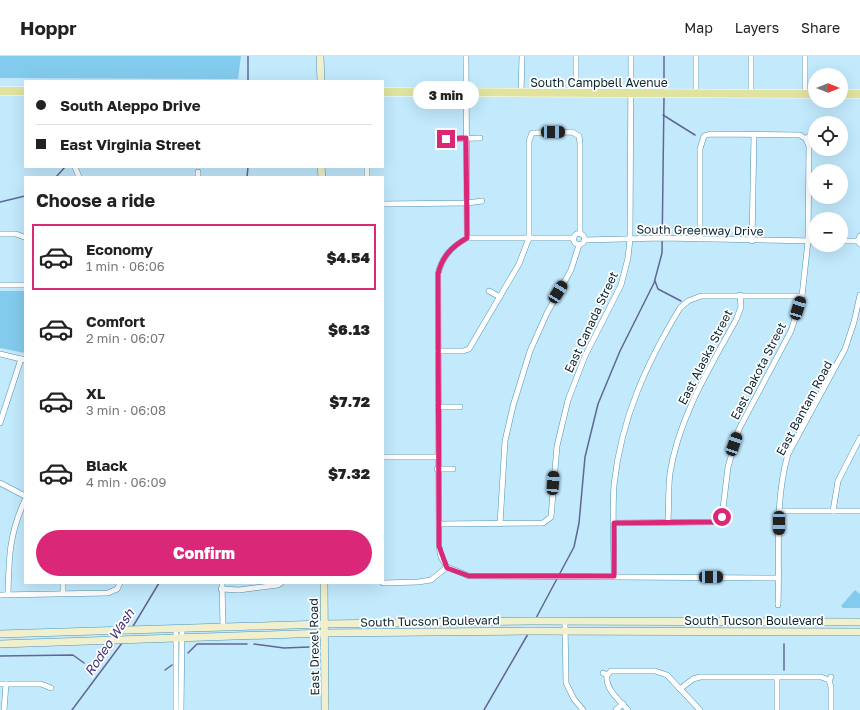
<!DOCTYPE html>
<meta charset="utf-8">
<style>
body{margin:0;font-family:"Golos Text",sans-serif;background:#f2f2f2;color:#222;height:100vh;display:flex;flex-direction:column;font-size:15px;white-space:nowrap}
*{box-sizing:border-box;margin:0}
p{font-size:13px;color:#767676}
.icon{flex:none;width:22px;height:22px;fill:none;stroke:currentColor;stroke-width:2;stroke-linecap:round;stroke-linejoin:round}
.map{position:relative;flex:1;overflow:hidden}
.details{position:absolute;left:24px;top:120px;width:360px;height:408px;display:flex;flex-direction:column;background:#fff;border-radius:0px;box-shadow:0 4px 16px #0002}
.details>*{flex:none}
.top-card{position:absolute;left:24px;top:24px;width:360px;height:88px;border-radius:0px;box-shadow:0 4px 16px #0002;display:grid;align-content:center;height:88px;padding:0 12px;background:#fff}
.needle{width:26px;rotate:90deg}
.tools{position:absolute;left:808px;top:12px;display:grid;gap:8px}
.tools a{display:grid;place-items:center;width:40px;height:40px;border-radius:50%;background:#fff;box-shadow:0 4px 16px #0002;font-size:20px}
.end{position:absolute;width:18px;height:18px;margin:-9px;border:5px solid #db2777;background:#fff;box-shadow:0 0 0 2px #fff}
.from{border-radius:50%}
.bubble{position:absolute;height:28px;border-radius:14px;background:#fff;box-shadow:0 4px 16px #0002;font-size:13px;font-weight:800;line-height:28px;text-align:center}
.car{position:absolute;width:12px;height:24px;margin:-12px -6px;border-radius:5px;box-shadow:0 0 3px 1px #0007;background:linear-gradient(#222 24%,#8ab4d8 0 40%,#222 0 76%,#8ab4d8 0 86%,#222 0)}
.top-card b{display:flex;align-items:center;gap:14px;height:38px;font-size:15px}
.top-card b+b{border-top:1px solid #e0e0e0}
.top-card i{width:10px;height:10px;background:#222}
ul{padding:0;list-style:none}
li{display:flex;align-items:center;gap:12px;height:66px;margin:0 8px 6px;padding:0 4px;border:2px solid transparent;border-radius:0px}
li div{flex:1}
li b{display:block;font-size:15px}
li em{font-style:normal;font-weight:800}
li.selected{border-color:#db2777}
li>.icon{width:36px;height:36px;stroke-width:1.5}
h2{padding:0 12px;font-size:18px;line-height:48px}
.button{display:flex;gap:8px;margin-top:auto;padding:8px 12px}
.button a{flex:1;height:46px;border-radius:24px;background:#db2777;color:#fff;font-size:16px;font-weight:800;line-height:46px;text-align:center}
header{display:flex;align-items:center;gap:24px;box-sizing:border-box;height:56px;padding:0 20px;background:#fff;border-bottom:1px solid #e0e0e0}
header strong{font-size:19px}
nav{display:flex;gap:22px;margin-inline-start:auto;font-size:14px}
.map>svg:first-child{display:block}
.green{fill:#83cbed}
.lines{fill:none;stroke-linecap:round;stroke-linejoin:round}
.stream{stroke:#636694;stroke-width:1.5}
.street-casing{stroke:#5294b2;stroke-width:6}
.secondary-casing{stroke:#5294b2;stroke-width:8}
.primary-casing{stroke:#fff;stroke-width:9}
.street{stroke:#fff;stroke-width:5}
.secondary{stroke:#f0f0ce;stroke-width:7}
.primary{stroke:#e0e29d;stroke-width:8}
.route{stroke:#db2777;stroke-width:5}
.labels{text-anchor:middle;dominant-baseline:central;stroke-width:3.5;stroke-linejoin:round;paint-order:stroke}
.street-label{font-size:12px;fill:#072430;stroke:#fff}
.water-label{font-size:13px;font-style:italic;fill:#43327d;stroke:#fff}
</style>
<header>
<strong>Hoppr</strong>
<nav><a>Map</a><a>Layers</a><a>Share</a></nav>
</header>
<div class="map">
<svg width="860" height="654" viewBox="0 0 860 654">
<rect width="100%" height="100%" fill="#c2e9fc"/>
<g class="green">
<polygon points="0,0 241,0 238,23 0,22"/>
<polygon points="0,235 25,235 25,297 0,292"/>
<polygon points="855,534 860,538 860,552 843,552 841,550"/>
</g>
<g class="lines">
<g class="stream">
<polyline points="248,25 248,0"/>
<polyline points="664,35 664,0"/>
<polyline points="663,59 695,79"/>
<polyline points="56,121 65,111"/>
<polyline points="247,121 248,111"/>
<polyline points="0,146 25,140"/>
<polyline points="655,225 658,233 681,245"/>
<polyline points="536,562 574,491 579,467 585,401 598,348 620,295 654,227 662,197 664,41"/>
<polyline points="132,572 159,527"/>
<polyline points="254,588 284,592 309,591"/>
<polyline points="188,597 197,588 247,588"/>
<polyline points="0,600 73,599 84,607"/>
<polyline points="165,614 172,609"/>
<polyline points="784,614 784,588"/>
<polyline points="72,654 122,587"/>
<polyline points="484,654 528,578"/>
</g>
<g class="street-casing">
<g id="street">
<polyline points="466,0 467,182"/>
<polyline points="751,0 751,38"/>
<polyline points="521,38 522,0"/>
<polyline points="576,38 576,0"/>
<polyline points="696,38 696,0"/>
<polyline points="805,38 805,0"/>
<polyline points="438,86 446,83 480,82"/>
<polyline points="75,111 79,121"/>
<polyline points="367,111 367,121"/>
<polyline points="198,116 198,121"/>
<polyline points="383,148 467,147 482,145"/>
<circle cx="579" cy="183" r="5.5"/>
<polyline points="0,178 16,178 24,181"/>
<polyline points="860,180 858,185 860,188"/>
<polyline points="700,183 700,93 704,80 710,78 800,79 806,83 808,81"/>
<polyline points="584,184 662,182 815,185"/>
<polyline points="752,185 754,78"/>
<polyline points="841,185 858,185"/>
<polyline points="0,229 25,229"/>
<polyline points="489,235 500,241"/>
<polyline points="438,295 463,295 469,293 519,208 529,182 529,85 532,77 572,76 579,80 580,87 580,178"/>
<polyline points="0,298 25,304"/>
<polyline points="438,351 460,351"/>
<polyline points="0,367 21,303"/>
<polyline points="383,401 437,401"/>
<polyline points="437,413 453,413"/>
<polyline points="0,427 25,440"/>
<polyline points="779,455 860,455"/>
<polyline points="833,455 838,425 860,382"/>
<path d="M668,465C669,449 668,433 670,417C679,361 709,313 736,264L741,251L740,239"/>
<polyline points="614,467 714,466 722,461 728,411 739,373 791,275 802,240 808,185 809,90 806,83"/>
<polyline points="439,468 543,467 551,461 557,390 568,344 585,300 621,229 628,202 630,183 631,0"/>
<polyline points="500,468 505,385 513,350 530,295 547,257 571,214 579,189"/>
<path d="M447,511L441,501L439,490L438,218C442,201 451,191 467,182H574"/>
<path d="M614,520C614,490 612,459 614,429C621,363 646,308 680,252L688,245L701,240H802"/>
<polyline points="63,527 63,537"/>
<polyline points="222,527 223,570"/>
<polyline points="383,527 418,526 431,524 447,511 469,520 778,522"/>
<polyline points="117,533 120,527"/>
<polyline points="221,533 239,534 278,529 281,527"/>
<path d="M8,538C9,502 9,478 25,444"/>
<polyline points="0,539 108,537 117,533"/>
<path d="M778,549C780,498 774,447 788,398L845,293L854,266L860,239"/>
<polyline points="565,565 566,627 574,643 583,654"/>
<polyline points="176,573 176,654"/>
<path d="M603,617L607,619C605,633 619,644 628,654"/>
<polyline points="607,619 611,615 655,615 667,619 700,654"/>
<polyline points="831,621 829,624 831,631 831,654"/>
<polyline points="777,622 777,654"/>
<polyline points="0,628 6,628 4,654"/>
<polyline points="6,628 41,628 51,632"/>
<polyline points="680,633 693,623 700,621 821,621 829,624"/>
<polyline points="181,654 182,573"/>
<polyline points="616,654 623,648"/>
</g>
</g>
<g class="secondary-casing">
<g id="secondary">
<polyline points="320,0 321,25"/>
<polyline points="321,111 322,121"/>
<polyline points="324,527 325,654"/>
<polyline points="0,578 324,568 531,565 860,566"/>
<polyline points="0,588 325,577 525,575 860,576"/>
</g>
</g>
<g class="primary-casing">
<g id="primary">
<polyline points="0,35 25,35"/>
<polyline points="383,36 815,38"/>
<polyline points="841,38 860,38"/>
</g>
</g>
<use href="#street" class="street"/>
<use href="#secondary" class="secondary"/>
<use href="#primary" class="primary"/>
</g>
<g class="lines">
<path class="route" d="M446,83L466,82L467,182C451,191 442,201 438,218L439,490L447,512L469,520H614V467L714,466L722,461"/>
</g>
<g class="labels">
<g class="street-label">
<text x="599" y="26">South Campbell Avenue</text>
<text transform="translate(700 174) rotate(1)">South Greenway Drive</text>
<text transform="translate(591 266) rotate(-65)">East Canada Street</text>
<text transform="translate(705 301) rotate(-63)">East Alaska Street</text>
<text transform="translate(758 315) rotate(-63)">East Dakota Street</text>
<text transform="translate(804 352) rotate(-62)">East Bantam Road</text>
<text x="754" y="564">South Tucson Boulevard</text>
<text transform="translate(430 565) rotate(-1)">South Tucson Boulevard</text>
<text transform="translate(314 591) rotate(-91)">East Drexel Road</text>
</g>
<g class="water-label">
<text transform="translate(109 586) rotate(-56)">Rodeo Wash</text>
</g>
</g>
</svg>
<div class="tools">
<a><svg class="needle" viewBox="-14 -14 28 28"><path d="M0-13l5 13h-10z" fill="#e53935"/><path d="M0 13l5-13h-10z" fill="#767676"/></svg></a>
<a><svg class="icon" aria-label="locate" viewBox="0 0 24 24"><circle cx="12" cy="12" r="6"/><path d="M12 2v4M12 18v4M2 12h4M18 12h4"/></svg></a>
<a>+</a>
<a>−</a>
</div>
<i class="end from" style="left:722px;top:461px"></i>
<i class="end" style="left:446px;top:83px"></i>
<div class="bubble" style="left:413px;top:25px;width:66px">3 min</div>
<i class="car" style="left:553px;top:76px;rotate:90deg"></i>
<i class="car" style="left:558px;top:236px;rotate:32deg"></i>
<i class="car" style="left:798px;top:252px;rotate:17deg"></i>
<i class="car" style="left:734px;top:388px;rotate:19deg"></i>
<i class="car" style="left:553px;top:427px;rotate:4deg"></i>
<i class="car" style="left:779px;top:467px;rotate:180deg"></i>
<i class="car" style="left:711px;top:521px;rotate:90deg"></i>
<div class="top-card">
<b><i class="from"></i>South Aleppo Drive</b>
<b><i></i>East Virginia Street</b>
</div>
<section class="details">
<h2>Choose a ride</h2>
<ul>
<li class="selected"><svg class="icon" aria-label="car" viewBox="0 0 24 24"><path d="M5 17H2v-5l4-1 3-4h7l3 4 3 1v5h-3M9 17h6M6 11h13"/><circle cx="7" cy="17" r="2"/><circle cx="17" cy="17" r="2"/></svg><div><b>Economy</b><p>1 min · 06:06</p></div><em>$4.54</em></li>
<li><svg class="icon" aria-label="car" viewBox="0 0 24 24"><path d="M5 17H2v-5l4-1 3-4h7l3 4 3 1v5h-3M9 17h6M6 11h13"/><circle cx="7" cy="17" r="2"/><circle cx="17" cy="17" r="2"/></svg><div><b>Comfort</b><p>2 min · 06:07</p></div><em>$6.13</em></li>
<li><svg class="icon" aria-label="car" viewBox="0 0 24 24"><path d="M5 17H2v-5l4-1 3-4h7l3 4 3 1v5h-3M9 17h6M6 11h13"/><circle cx="7" cy="17" r="2"/><circle cx="17" cy="17" r="2"/></svg><div><b>XL</b><p>3 min · 06:08</p></div><em>$7.72</em></li>
<li><svg class="icon" aria-label="car" viewBox="0 0 24 24"><path d="M5 17H2v-5l4-1 3-4h7l3 4 3 1v5h-3M9 17h6M6 11h13"/><circle cx="7" cy="17" r="2"/><circle cx="17" cy="17" r="2"/></svg><div><b>Black</b><p>4 min · 06:09</p></div><em>$7.32</em></li>
</ul>
<div class="button"><a>Confirm</a></div>
</section>
</div>
